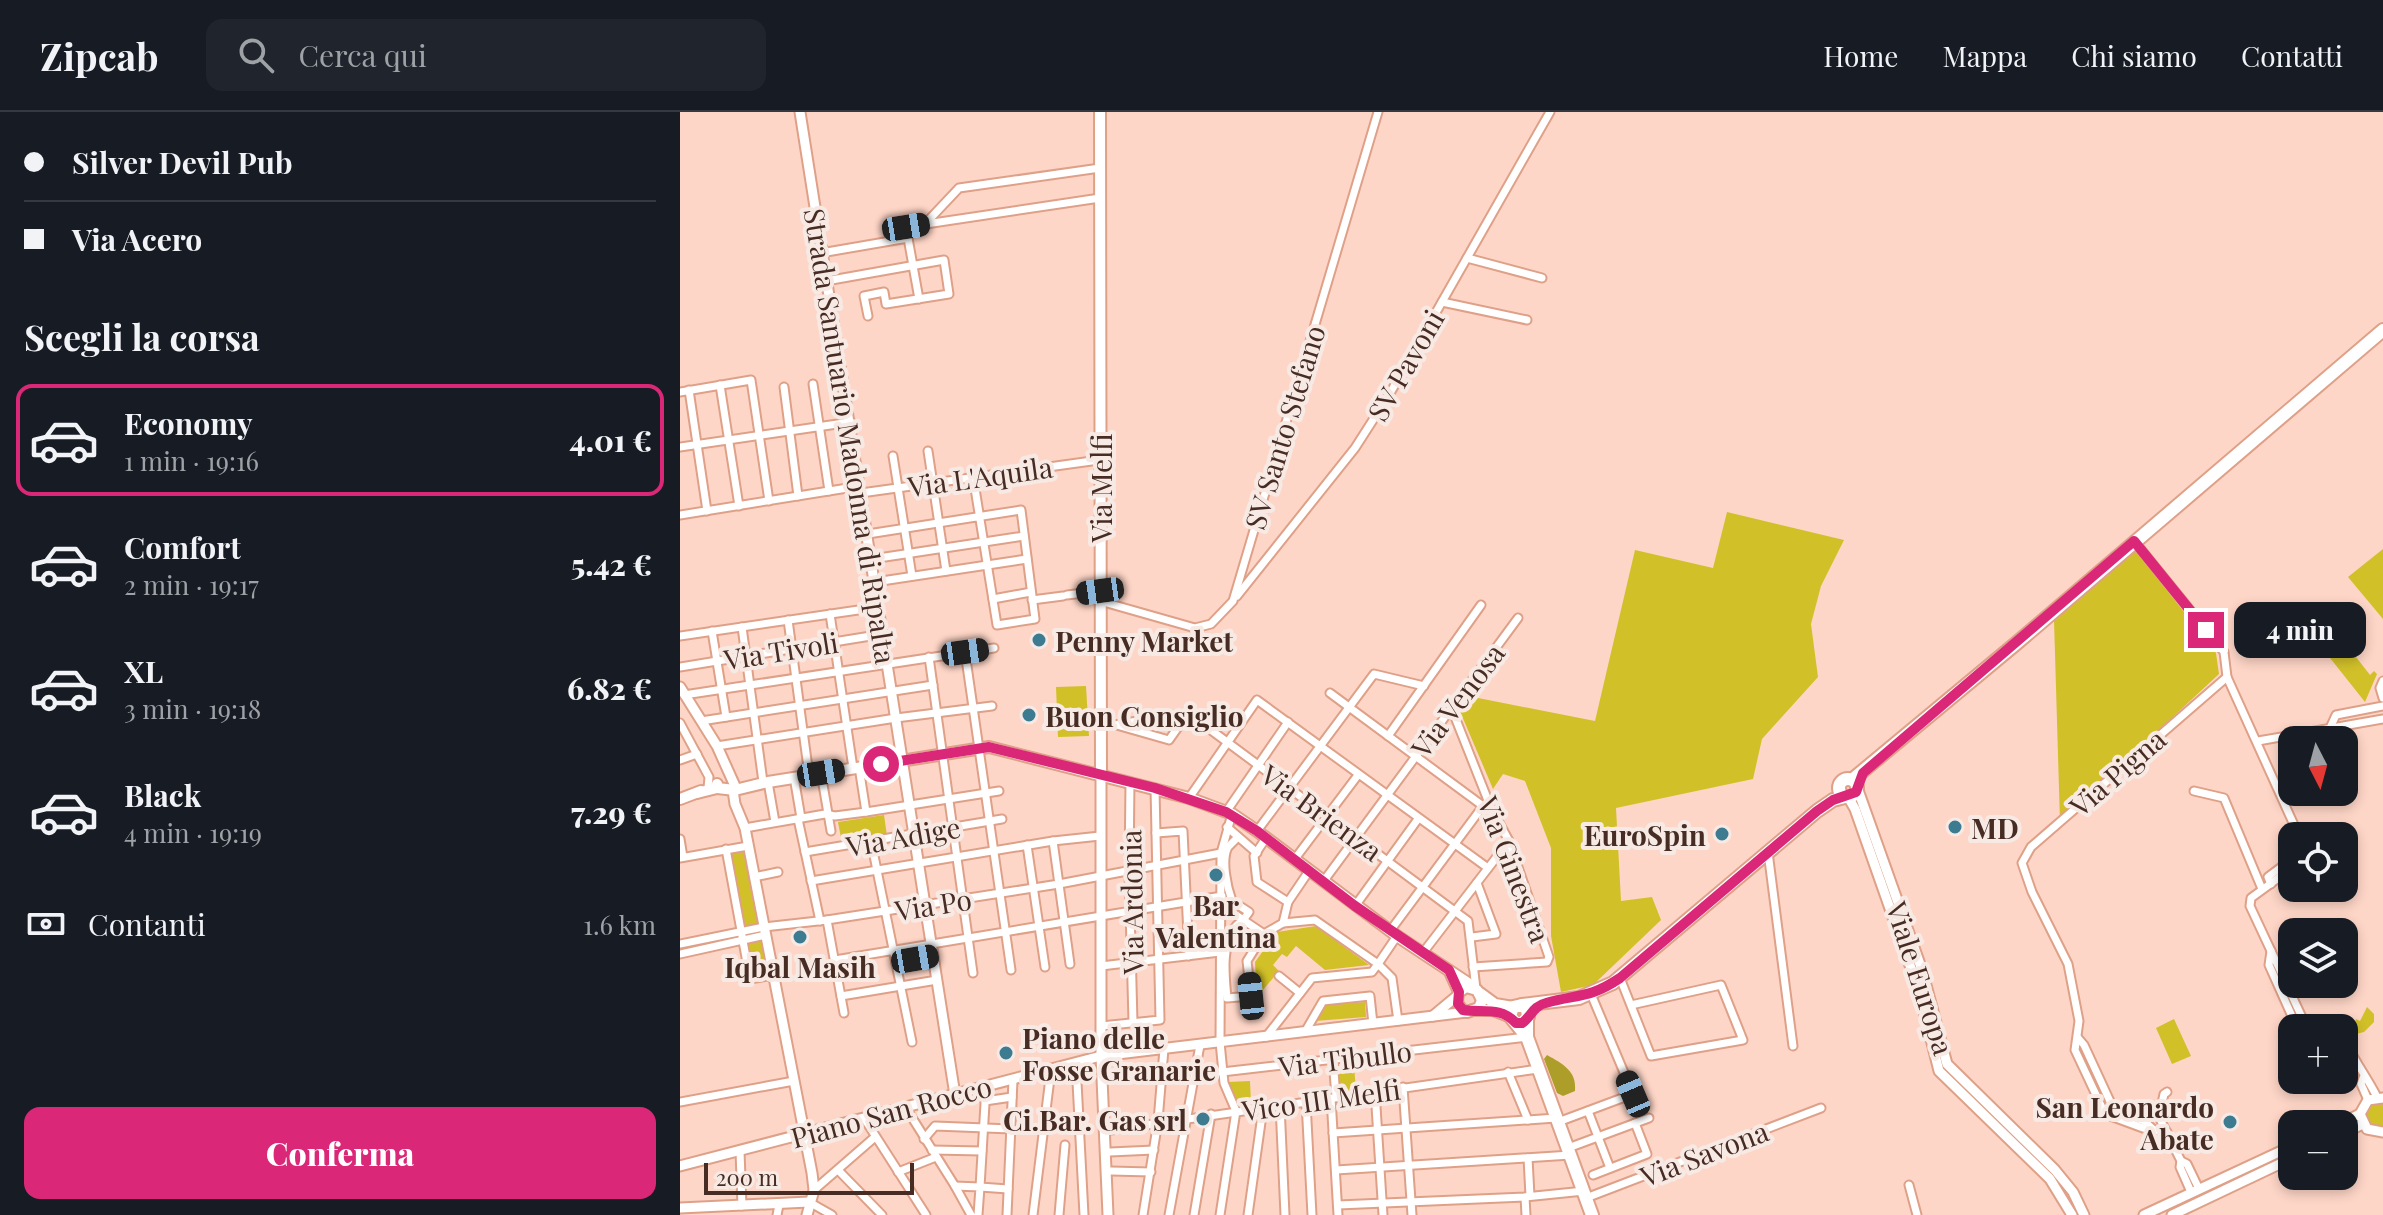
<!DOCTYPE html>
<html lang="it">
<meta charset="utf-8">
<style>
body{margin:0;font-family:"Playfair Display",serif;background:#20242c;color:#f1f3f6;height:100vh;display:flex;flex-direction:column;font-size:30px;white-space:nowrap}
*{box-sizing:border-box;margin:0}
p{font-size:26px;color:#9ea1a6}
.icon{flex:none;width:44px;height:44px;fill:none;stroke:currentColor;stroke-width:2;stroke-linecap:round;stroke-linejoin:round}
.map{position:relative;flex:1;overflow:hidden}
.panel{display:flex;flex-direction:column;background:#171b24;width:680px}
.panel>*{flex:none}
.top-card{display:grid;align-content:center;height:176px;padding:0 24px;background:#171b24}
.needle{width:52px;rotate:174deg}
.tools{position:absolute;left:1598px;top:614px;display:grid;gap:16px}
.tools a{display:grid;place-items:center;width:80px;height:80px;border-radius:16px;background:#171b24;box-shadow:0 4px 12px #0003;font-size:40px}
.scale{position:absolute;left:24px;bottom:20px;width:210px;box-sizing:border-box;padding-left:8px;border:4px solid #462c23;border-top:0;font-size:22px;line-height:28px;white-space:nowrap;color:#462c23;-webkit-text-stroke:6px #f7eae5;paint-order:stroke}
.end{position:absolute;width:36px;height:36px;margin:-18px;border:10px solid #db2777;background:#fff;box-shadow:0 0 0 4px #fff}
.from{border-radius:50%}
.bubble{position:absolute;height:56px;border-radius:16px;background:#171b24;box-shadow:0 4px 12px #0003;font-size:26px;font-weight:800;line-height:56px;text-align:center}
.car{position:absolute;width:24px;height:48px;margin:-24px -12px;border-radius:10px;box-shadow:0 0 6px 2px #0007;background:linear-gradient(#222 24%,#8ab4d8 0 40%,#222 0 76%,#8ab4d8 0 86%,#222 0)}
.top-card b{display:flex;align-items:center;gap:28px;height:76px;font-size:30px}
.top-card b+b{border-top:2px solid #363941}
.top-card i{width:20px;height:20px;background:#f1f3f6}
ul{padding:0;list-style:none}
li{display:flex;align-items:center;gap:24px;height:112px;margin:0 16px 12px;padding:0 8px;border:4px solid transparent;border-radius:16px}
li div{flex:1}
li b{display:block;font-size:30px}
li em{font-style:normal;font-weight:800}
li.active{border-color:#db2777}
li>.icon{width:72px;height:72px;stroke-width:1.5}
h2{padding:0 24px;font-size:36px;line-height:96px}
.pay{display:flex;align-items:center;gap:20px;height:88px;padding:0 24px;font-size:30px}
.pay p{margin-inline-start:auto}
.button{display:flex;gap:16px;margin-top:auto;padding:16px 24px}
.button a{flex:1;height:92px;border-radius:16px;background:#db2777;color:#fff;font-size:32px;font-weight:800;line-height:92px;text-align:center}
header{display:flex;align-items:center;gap:48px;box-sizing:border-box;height:112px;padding:0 40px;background:#171b24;border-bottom:2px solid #363941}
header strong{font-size:38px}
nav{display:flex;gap:44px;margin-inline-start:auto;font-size:28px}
.search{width:560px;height:72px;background:#20242c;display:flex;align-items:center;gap:20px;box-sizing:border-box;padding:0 28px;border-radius:16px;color:#9ea1a6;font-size:30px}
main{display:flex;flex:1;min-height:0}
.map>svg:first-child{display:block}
.green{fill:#d2c029}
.forest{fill:#ad9e29}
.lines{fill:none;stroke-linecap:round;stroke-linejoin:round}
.minor-casing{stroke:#dfa088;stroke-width:11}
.tertiary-casing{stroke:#dfa088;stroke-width:13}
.secondary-casing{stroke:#dfa088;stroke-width:14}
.primary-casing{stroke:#dfa088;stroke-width:16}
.minor{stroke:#fff;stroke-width:7}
.tertiary{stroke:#fff;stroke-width:9}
.secondary{stroke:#fff;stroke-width:10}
.primary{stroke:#fff;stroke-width:12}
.route{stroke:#db2777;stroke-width:10}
.poi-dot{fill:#3d7c90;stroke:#f7eae5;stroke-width:3}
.labels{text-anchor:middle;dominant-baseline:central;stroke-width:8;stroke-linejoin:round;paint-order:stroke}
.street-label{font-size:28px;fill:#462c23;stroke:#f7eae5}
.poi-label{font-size:28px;font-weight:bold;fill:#462c23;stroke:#f7eae5;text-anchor:start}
</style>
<header>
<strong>Zipcab</strong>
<div class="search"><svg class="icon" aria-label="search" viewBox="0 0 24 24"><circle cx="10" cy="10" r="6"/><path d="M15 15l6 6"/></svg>Cerca qui</div>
<nav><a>Home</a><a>Mappa</a><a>Chi siamo</a><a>Contatti</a></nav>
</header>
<main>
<section class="panel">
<div class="top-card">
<b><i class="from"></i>Silver Devil Pub</b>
<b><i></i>Via Acero</b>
</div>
<h2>Scegli la corsa</h2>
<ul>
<li class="active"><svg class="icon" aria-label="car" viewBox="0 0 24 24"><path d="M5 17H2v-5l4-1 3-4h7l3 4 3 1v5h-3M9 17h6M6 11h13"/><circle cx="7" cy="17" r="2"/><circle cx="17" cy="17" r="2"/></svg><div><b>Economy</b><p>1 min · 19:16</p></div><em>4.01 €</em></li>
<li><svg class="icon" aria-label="car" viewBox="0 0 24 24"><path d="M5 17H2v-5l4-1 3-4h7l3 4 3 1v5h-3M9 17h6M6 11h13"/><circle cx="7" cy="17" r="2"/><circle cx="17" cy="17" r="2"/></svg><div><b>Comfort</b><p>2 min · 19:17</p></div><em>5.42 €</em></li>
<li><svg class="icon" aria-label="car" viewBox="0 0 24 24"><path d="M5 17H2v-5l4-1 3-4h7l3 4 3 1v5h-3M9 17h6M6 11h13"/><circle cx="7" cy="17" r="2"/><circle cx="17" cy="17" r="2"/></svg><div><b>XL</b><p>3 min · 19:18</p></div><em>6.82 €</em></li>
<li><svg class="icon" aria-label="car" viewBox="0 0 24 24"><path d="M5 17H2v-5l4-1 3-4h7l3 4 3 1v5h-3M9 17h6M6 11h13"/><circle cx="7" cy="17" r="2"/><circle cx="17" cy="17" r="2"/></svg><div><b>Black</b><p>4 min · 19:19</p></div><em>7.29 €</em></li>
</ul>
<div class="pay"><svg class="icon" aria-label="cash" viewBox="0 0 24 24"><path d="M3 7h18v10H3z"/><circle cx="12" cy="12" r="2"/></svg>Contanti<p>1.6 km</p></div>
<div class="button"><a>Conferma</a></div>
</section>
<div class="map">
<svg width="1703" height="1103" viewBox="0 0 1703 1103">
<rect width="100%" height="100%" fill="#fed6c7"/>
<g class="green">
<polygon points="1047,400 1164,428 1141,474 1131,512 1138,565 1082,627 1073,667 936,696 941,789 972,785 981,808 913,873 881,880 871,824 871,736 845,669 823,662 813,677 779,597 788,584 915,609 955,438 1033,456"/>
<polygon points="1454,436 1536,541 1539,562 1380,710 1374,508"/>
<polygon points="1703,437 1703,507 1668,465"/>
<polygon points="1636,519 1663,519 1666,523 1662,527 1690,563 1694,559 1697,562 1685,590 1631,522"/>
<polygon points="406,574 409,624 378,625 376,575"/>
<polygon points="204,703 207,724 162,731 158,710"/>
<polygon points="68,734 94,863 70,867 63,828 0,842 0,832 60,820 46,737"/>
<polygon points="636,814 689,853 645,858 616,834 607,845 602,842 593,853 599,859 577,885 575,850 597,820"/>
<polygon points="685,890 686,905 635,909 647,893"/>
<polygon points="1687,895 1694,902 1694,910 1684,920 1676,922 1674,915 1676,907 1680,909"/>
<polygon points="1494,907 1511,944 1492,952 1476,916"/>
<polygon points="674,954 676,978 657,980 655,956"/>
<polygon points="570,969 571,991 557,992 547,970"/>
<polygon points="1703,990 1703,1015 1691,1014 1688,1011 1686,998 1692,991"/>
</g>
<path class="forest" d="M867,943C883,952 897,959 895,979L883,984L877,981L864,947Z"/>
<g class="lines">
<g class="minor-casing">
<g id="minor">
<polyline points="245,112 279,76 420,56"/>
<polyline points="141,141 228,126"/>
<polyline points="787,146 862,166"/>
<polyline points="146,169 264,148 269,182 206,192 204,180 184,184 188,204"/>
<polyline points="239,187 226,115 420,86"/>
<polyline points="762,190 847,208"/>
<polyline points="133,272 149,379"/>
<polyline points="40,273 59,394"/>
<polyline points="104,275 118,384"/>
<polyline points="9,278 27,399"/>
<polyline points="0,280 71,268 89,389"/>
<polyline points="0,335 171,310"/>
<polyline points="248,339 266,459"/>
<polyline points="213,344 232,464"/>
<polyline points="181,381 419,348"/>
<polyline points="0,403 180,374"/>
<path d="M188,422C239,414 290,406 341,398L355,507L317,513L293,364"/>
<polyline points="1454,429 1544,540 1547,565 1619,724"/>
<polyline points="192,447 344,424"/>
<polyline points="195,470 347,447"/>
<polyline points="387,483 420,479"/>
<polyline points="557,484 675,336 709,283 870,0"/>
<polyline points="313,487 351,480"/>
<polyline points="352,488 383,484"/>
<polyline points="420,489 515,516 531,512 553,489 698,0"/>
<polyline points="150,502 173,656"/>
<polyline points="108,508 129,663"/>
<polyline points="62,515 83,670"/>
<polyline points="32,519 46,605"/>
<polyline points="0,524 199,495"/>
<polyline points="285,540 331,858"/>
<polyline points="249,545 293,861"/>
<polyline points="0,555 203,522"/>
<polyline points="1703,569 1700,576 1703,586"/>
<polyline points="650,581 803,694 811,696"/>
<polyline points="4,583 314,536"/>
<polyline points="771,595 811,696 829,729 869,845 867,850 793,855"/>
<polyline points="508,601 788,809 796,877"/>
<polyline points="21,609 253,573"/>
<polyline points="0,611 29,665 28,676"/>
<polyline points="433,612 489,628 508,601"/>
<polyline points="439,612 508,601"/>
<polyline points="1650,616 1656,603 1703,594"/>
<polyline points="708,624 801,493"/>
<polyline points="1578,629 1703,607"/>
<polyline points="37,634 216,606 312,594"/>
<polyline points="0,648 17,642"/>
<polyline points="179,655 186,700"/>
<polyline points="141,661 151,719"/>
<polyline points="114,665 121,706"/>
<polyline points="88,670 95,710"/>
<polyline points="450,670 449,758 453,910"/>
<polyline points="1514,679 1544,686 1582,777"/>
<polyline points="509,686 577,588 808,756"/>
<polyline points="546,700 608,610"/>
<polyline points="118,707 140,809"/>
<polyline points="547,715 577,741"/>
<polyline points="65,716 145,702 155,704 186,700 319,679"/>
<polyline points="577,719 694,562 744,574"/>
<polyline points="476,721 503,719 509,844"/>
<path d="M558,725C557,726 549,734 548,735C541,748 547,775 552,789L569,800C565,807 561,809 556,814C541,832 545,865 547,886L571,884L567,849L584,822L603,811L608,790L629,759"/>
<polyline points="586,726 574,744 577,770 608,790"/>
<polyline points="0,727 3,745"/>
<polyline points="191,729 232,930"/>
<polyline points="373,729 390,852"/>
<polyline points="347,733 365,855"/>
<polyline points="46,737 70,867 94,863"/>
<polyline points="125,740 322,707"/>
<polyline points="1088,740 1113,934"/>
<polyline points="0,746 68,734"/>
<polyline points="614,748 678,663"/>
<polyline points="1612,756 1571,786 1570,794 1627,916"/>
<polyline points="74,765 98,760"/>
<polyline points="131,769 373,729 420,724"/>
<polyline points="643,770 838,506"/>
<polyline points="1591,772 1588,765 1612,747"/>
<polyline points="541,793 584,822"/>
<polyline points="675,794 738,707"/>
<polyline points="147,808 164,901"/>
<polyline points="603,811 635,808 698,852 717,824"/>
<polyline points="710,819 803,694"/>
<polyline points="792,825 816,822 797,771"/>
<polyline points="0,832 84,815 147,808 379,772 541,741"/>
<polyline points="1591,839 1589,853 1615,911 1624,916"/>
<polyline points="0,842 86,823"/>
<polyline points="742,842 829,729"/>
<polyline points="155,848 542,784"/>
<polyline points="216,851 253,844"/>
<polyline points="421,854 540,840"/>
<polyline points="599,864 620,881"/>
<polyline points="940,866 971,944 1063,928 1041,873 951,893"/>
<polyline points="161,884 257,868"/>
<polyline points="421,914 480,908 475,676"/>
<polyline points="625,920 643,889 690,884 693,912"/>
<polyline points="586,925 632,866 692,860 698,852 712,866 718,909"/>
<polyline points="1398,926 1404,933 1434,998 1464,1009 1473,1017"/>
<path d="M1664,933L1668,934C1677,953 1688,967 1697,985"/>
<polyline points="653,947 656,985"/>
<polyline points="396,951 404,1103"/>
<polyline points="483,959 542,960 847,925"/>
<polyline points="828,960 848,1008"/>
<polyline points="1683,966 1681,972 1688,988"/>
<polyline points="306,975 300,1075 328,1077"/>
<polyline points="723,975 732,1103"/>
<polyline points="695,979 703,1103"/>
<polyline points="1487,980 1484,982 1479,1005 1501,1049 1500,1055 1511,1080"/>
<polyline points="651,986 658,1103"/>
<polyline points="305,989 332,985"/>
<polyline points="0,990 114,969"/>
<polyline points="626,990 632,1103"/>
<polyline points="600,993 605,1103"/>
<polyline points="226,996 275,1074"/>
<polyline points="908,999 930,1056"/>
<polyline points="184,1006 246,1103"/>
<polyline points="878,1010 953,982 911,882"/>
<polyline points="424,1019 858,957"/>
<polyline points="1487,1020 1463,1016 1425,1002 1395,938 1399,909 1388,852 1352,780 1342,751 1351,735 1547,565"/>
<polyline points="653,1021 876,1006"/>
<polyline points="244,1027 255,1014 331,1017"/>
<polyline points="888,1036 969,1006"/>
<polyline points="252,1038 302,1039"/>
<polyline points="60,1039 62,1094"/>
<polyline points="430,1040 474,1038"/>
<polyline points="848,1046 850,1084"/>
<polyline points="1501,1049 1507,1052 1519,1077"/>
<polyline points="158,1058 202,1103"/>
<polyline points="656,1058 891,1043"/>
<polyline points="431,1059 471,1060"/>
<polyline points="218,1060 256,1045"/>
<polyline points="913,1063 967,1042 955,1011"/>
<polyline points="1229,1073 1237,1103"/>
<polyline points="134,1078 195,1025"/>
<polyline points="845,1085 846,1103"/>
<polyline points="906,1086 1141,996"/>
<polyline points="129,1090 152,1103"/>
<polyline points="658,1093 845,1085 904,1079"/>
<polyline points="97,1103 99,1093"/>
<polyline points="291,1103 275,1074 300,1075 298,1103"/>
<polyline points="327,1103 333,968"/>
<polyline points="353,1103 371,958"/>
<polyline points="379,1103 385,1033"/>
<polyline points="463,1103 478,1009 484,937"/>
<polyline points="489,1103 520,933"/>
<polyline points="514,1103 531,1002"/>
<polyline points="540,1103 556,999 544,971 540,930 541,741 552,702"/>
<polyline points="568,1103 583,996"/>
</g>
</g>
<g class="tertiary-casing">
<g id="tertiary">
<polyline points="120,0 275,983"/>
<polyline points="0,575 37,634 55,674"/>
<polyline points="421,663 421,944 428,1103"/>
<polyline points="53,678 55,692 65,716 132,1061 134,1078 127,1103"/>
<polyline points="1178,678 1242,858 1267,952 1375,1058 1393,1080 1404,1103"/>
<polyline points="1168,685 1175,697 1239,879 1259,959 1370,1067 1392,1103"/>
<polyline points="753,904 777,884"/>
<polyline points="1703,986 1688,988 1680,1002 1687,1017 1703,1020"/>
<polyline points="1659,1012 1680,1002"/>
<polyline points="1664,1021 1683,1012"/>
<polyline points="0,1054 421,944 787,900"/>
<polyline points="0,1096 129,1090"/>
<polyline points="1464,1103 1612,1034"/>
<polyline points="1492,1103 1612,1046"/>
</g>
</g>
<g class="secondary-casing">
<g id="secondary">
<polyline points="420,0 421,663"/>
<polyline points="37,676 55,678 88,670 309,635 509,686 552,702 577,719 717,824 794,875"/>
<polyline points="17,681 37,676 37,672"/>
<polyline points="0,687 21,679"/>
<path d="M770,860L779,880C775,889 778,897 787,900L799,896L802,888L797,878L786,875L779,880"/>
<polyline points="800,881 815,892 833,895"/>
<polyline points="796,898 813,898 831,905"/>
</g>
</g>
<g class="primary-casing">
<g id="primary">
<circle cx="1168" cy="676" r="9"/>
<polyline points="1173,667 1338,530 1703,218"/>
<polyline points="842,893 899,886 933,871 1137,699 1153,688 1165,685"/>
<polyline points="847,908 847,925 912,1103"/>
<polyline points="836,911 842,911 848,905 847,897 842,893 833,895 830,904 847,925"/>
</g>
</g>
<use href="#minor" class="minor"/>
<use href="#tertiary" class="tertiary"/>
<use href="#secondary" class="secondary"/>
<use href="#primary" class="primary"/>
</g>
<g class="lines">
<path class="route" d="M201,652L309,635L475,676L546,700L577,719L675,794L769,858L779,880L778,892L783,898C803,901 820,894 836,911H842C851,905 853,894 866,891C897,882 909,887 940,866L1137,699L1153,688L1176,680L1183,661L1454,429L1526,518"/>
</g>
<g class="poi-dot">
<circle cx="359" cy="528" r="8"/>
<circle cx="349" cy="603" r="8"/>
<circle cx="1275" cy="715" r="8"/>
<circle cx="1042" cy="722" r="8"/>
<circle cx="536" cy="763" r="8"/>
<circle cx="120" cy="825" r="8"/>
<circle cx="326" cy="941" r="8"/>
<circle cx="523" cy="1007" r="8"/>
<circle cx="1550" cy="1010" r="8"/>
</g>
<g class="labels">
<g class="street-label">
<text transform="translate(725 253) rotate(-60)">SV Pavoni</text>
<text transform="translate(604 315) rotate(-73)">SV Santo Stefano</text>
<text transform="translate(171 324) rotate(81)">Strada Santuario Madonna di Ripalta</text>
<text transform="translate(300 364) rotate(-8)">Via L'Aquila</text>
<text transform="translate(420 376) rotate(-90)">Via Melfi</text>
<text transform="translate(101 538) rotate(-9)">Via Tivoli</text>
<text transform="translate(777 588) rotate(-53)">Via Venosa</text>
<text transform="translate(1437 660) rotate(-41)">Via Pigna</text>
<text transform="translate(642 700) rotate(36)">Via Brienza</text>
<text transform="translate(223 724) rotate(-10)">Via Adige</text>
<text transform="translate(835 757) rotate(69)">Via Ginestra</text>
<text transform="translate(451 790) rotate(-91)">Via Ardonia</text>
<text transform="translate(253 792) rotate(-9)">Via Po</text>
<text transform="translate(1241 866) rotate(72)">Viale Europa</text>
<text transform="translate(665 946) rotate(-7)">Via Tibullo</text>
<text transform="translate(641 987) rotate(-8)">Vico III Melfi</text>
<text transform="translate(211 999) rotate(-15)">Piano San Rocco</text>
<text transform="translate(1024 1041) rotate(-21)">Via Savona</text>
</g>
<g class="poi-label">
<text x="375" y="528">Penny Market</text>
<text x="365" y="603">Buon Consiglio</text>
<text x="1291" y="715">MD</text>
<text x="1026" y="722" text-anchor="end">EuroSpin</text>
<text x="536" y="792" text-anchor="middle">Bar<tspan x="536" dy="32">Valentina</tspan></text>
<text x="120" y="854" text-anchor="middle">Iqbal Masih</text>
<text x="342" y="925">Piano delle<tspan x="342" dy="32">Fosse Granarie</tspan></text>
<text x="1534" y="994" text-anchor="end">San Leonardo<tspan x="1534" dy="32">Abate</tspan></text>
<text x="507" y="1007" text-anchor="end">Ci.Bar. Gas srl</text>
</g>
</g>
</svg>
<div class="tools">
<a><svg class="needle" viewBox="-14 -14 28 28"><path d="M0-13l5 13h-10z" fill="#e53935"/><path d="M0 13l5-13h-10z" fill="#9ea1a6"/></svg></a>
<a><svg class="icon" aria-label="locate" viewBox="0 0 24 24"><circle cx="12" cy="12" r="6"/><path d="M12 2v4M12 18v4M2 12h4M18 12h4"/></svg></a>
<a><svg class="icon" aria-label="layers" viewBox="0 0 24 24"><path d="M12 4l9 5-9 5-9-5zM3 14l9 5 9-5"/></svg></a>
<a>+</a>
<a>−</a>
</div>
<div class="scale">200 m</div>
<i class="end from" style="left:201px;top:652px"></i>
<i class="end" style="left:1526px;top:518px"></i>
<div class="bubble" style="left:1554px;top:490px;width:132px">4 min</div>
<i class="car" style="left:226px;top:115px;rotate:81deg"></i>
<i class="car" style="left:420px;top:479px;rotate:262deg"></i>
<i class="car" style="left:285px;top:540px;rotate:82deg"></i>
<i class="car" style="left:141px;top:661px;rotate:81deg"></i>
<i class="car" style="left:235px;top:847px;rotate:80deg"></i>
<i class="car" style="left:571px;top:884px;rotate:354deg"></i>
<i class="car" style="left:953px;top:982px;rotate:337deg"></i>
</div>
</main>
